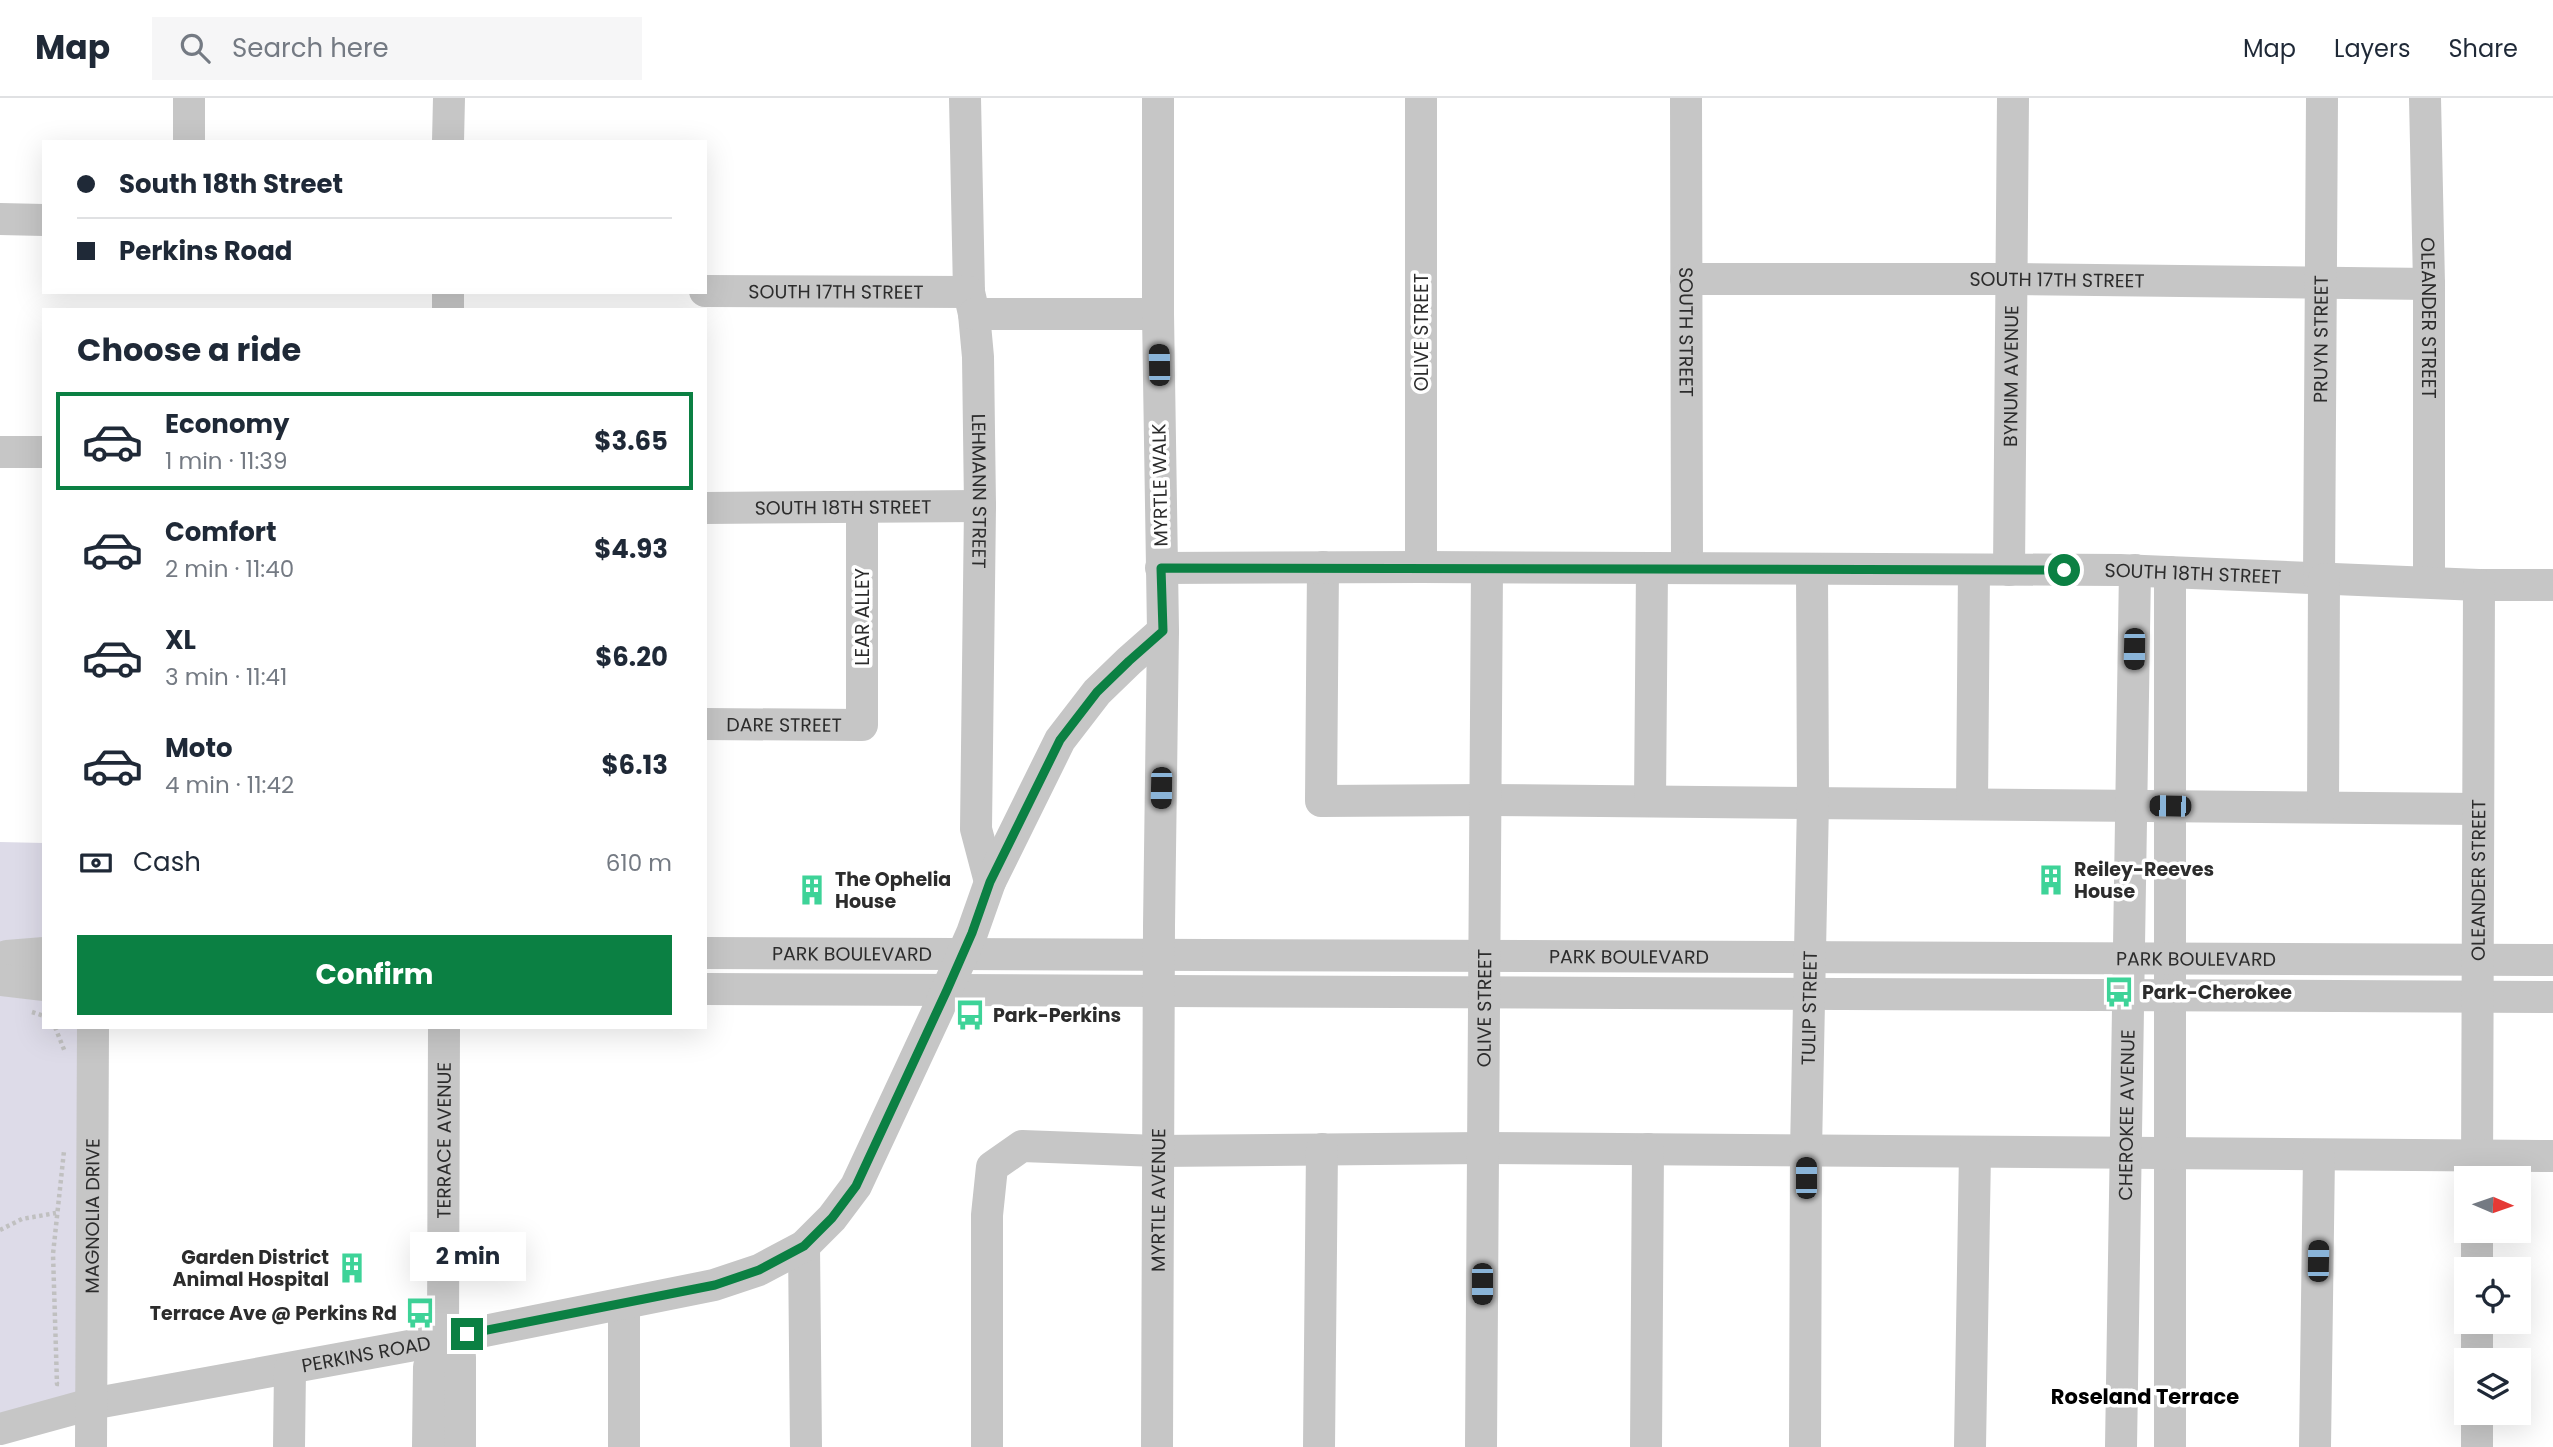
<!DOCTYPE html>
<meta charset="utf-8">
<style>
body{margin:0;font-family:Poppins,sans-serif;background:#f6f6f7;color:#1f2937;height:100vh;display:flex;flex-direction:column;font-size:26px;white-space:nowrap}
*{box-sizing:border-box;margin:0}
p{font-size:23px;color:#747a83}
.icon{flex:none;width:38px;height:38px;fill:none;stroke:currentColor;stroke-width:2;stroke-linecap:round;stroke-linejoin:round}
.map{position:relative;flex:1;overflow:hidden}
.sheet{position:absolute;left:42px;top:210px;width:665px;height:721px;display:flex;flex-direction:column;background:#fff;border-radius:0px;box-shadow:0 7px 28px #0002}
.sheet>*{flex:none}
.top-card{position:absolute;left:42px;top:42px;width:665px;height:154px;border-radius:0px;box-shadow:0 7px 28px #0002;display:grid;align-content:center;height:154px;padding:0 35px;background:#fff}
.needle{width:46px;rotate:92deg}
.fabs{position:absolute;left:2454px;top:1068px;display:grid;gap:14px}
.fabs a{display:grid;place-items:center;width:77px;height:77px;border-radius:0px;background:#fff;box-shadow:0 7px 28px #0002;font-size:35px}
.end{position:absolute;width:32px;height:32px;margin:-16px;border:9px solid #0b8043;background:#fff;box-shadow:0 0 0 4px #fff}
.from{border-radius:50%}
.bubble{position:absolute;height:49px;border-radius:0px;background:#fff;box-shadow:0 7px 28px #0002;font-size:23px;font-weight:700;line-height:49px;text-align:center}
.car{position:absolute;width:21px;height:42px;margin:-21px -10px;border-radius:9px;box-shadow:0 0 5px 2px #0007;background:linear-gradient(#222 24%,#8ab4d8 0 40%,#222 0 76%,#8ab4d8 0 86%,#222 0)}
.top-card b{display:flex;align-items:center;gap:24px;height:66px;font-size:26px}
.top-card b+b{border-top:2px solid #e0e1e3}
.top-card i{width:18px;height:18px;background:#1f2937}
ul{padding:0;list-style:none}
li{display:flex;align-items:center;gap:21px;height:98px;margin:0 14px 10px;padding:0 21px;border:4px solid transparent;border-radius:0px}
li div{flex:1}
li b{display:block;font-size:26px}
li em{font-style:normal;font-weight:700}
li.selected{border-color:#0b8043}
li>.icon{width:63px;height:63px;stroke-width:1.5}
h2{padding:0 35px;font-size:32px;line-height:84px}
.pay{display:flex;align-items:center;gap:18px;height:77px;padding:0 35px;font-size:26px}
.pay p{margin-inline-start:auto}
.cta{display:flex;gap:14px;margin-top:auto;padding:14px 35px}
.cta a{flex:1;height:80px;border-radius:0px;background:#0b8043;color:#fff;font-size:28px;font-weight:700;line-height:80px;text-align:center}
header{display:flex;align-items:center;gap:42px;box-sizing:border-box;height:98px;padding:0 35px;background:#fff;border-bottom:2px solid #e0e1e3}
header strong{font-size:33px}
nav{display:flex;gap:38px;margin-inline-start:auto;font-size:24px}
.search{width:490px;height:63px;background:#f6f6f7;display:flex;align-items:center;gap:18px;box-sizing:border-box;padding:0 24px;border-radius:0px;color:#747a83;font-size:26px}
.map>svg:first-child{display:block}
.green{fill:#dddbe8}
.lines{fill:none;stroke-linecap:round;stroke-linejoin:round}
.path{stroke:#c0c0c0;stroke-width:4.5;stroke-dasharray:3.5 3.5;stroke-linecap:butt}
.minor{stroke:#c6c6c6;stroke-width:32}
.route{stroke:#0b8043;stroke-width:9}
.labels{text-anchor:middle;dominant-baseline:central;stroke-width:7;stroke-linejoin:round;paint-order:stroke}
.street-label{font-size:19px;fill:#2c2c2c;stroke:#fff}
.poi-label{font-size:19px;font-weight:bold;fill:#2c2c2c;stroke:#fff;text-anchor:start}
.neighbourhood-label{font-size:21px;font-weight:bold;fill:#000;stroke:#fff}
</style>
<header>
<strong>Map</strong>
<div class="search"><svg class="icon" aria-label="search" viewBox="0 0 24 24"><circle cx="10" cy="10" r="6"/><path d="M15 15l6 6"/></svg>Search here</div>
<nav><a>Map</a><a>Layers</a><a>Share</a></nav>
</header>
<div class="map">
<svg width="2553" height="1349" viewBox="0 0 2553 1349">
<rect width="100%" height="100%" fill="#fff"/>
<polygon class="green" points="0,744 44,745 44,929 85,929 91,1306 0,1331"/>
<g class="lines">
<g class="path">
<polyline points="32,914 44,918"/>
<polyline points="55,929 65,954"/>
<polyline points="0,1132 22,1121 56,1115"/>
<polyline points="59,1286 57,1286 53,1156 64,1053"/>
</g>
<g class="minor">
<path id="s1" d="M965,0L969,194L974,216L978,259L980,408L976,731L990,784"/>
<polyline points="1421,0 1421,469"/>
<path id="s2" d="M1686,0L1687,470"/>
<path id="s3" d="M2425,0L2429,186V484"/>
<polyline points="189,44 189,0"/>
<polyline points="448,44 449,0"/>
<polyline points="0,121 44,122"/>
<path id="s4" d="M1686,181H2013L2429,186"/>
<path id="s5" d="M705,193L969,194"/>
<polyline points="448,212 448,194"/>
<polyline points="974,216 1158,216"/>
<polyline points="0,354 44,354"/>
<path id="s6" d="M705,410L980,408"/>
<polyline points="1323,469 1321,703 1485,702 2478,711"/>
<path id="s7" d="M1161,470L1421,469L2120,472L2479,487H2553"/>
<path id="s8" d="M2009,472L2013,0"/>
<polyline points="2170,474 2170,1349"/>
<path id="s9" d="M2319,481L2322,0"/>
<path id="s10" d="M705,626L862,627V410"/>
<polyline points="1650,703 1652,470"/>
<polyline points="1972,706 1974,472"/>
<polyline points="2323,709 2324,481"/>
<path id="s11" d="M705,855L2553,862"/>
<polyline points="0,861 7,858 44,855"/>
<polyline points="0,882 44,887"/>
<polyline points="705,891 2553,899"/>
<path id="s12" d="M2477,1080L2479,487"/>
<polyline points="804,1148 806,1349"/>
<polyline points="2477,1171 2477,1132"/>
<polyline points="624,1206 624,1349"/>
<polyline points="443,1241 460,1259 460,1349"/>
<polyline points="2477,1262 2477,1223"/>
<path id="s13" d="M0,1331L91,1306L420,1246L714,1187L759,1172L804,1148L832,1120L856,1088L938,912L972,835L990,784L1060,642L1097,594L1129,563L1163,533"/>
<path id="s14" d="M91,1349L93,929"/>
<polyline points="289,1349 290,1271"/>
<path id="s15" d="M428,1349L429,1269L443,1241L444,929"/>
<polyline points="987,1349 987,1117 992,1069 1022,1048 1158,1053 1483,1050 2553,1058"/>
<path id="s16" d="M1157,1349L1159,828L1163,533L1158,216V0"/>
<polyline points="1319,1349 1322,1051"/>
<path id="s17" d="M1481,1349L1487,470"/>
<polyline points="1646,1349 1648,1051"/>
<path id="s18" d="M1805,1349L1806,1053L1813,704L1812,471"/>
<polyline points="1970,1349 1975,1054"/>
<path id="s19" d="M2121,1349L2135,472"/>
<polyline points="2315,1349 2319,1057"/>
<polyline points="2477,1349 2477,1314"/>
</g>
</g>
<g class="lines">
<polyline class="route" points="467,1236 715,1187 759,1172 804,1148 832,1120 856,1088 947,892 972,835 990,784 1060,642 1097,594 1129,563 1163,533 1161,470 2064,472"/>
</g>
<defs>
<g id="building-bare" transform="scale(2.415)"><path d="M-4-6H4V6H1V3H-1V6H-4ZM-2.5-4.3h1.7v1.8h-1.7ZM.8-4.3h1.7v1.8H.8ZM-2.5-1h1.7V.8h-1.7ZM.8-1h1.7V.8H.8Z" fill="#3ed398" stroke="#fff" stroke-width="2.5" paint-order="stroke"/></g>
<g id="bus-bare" transform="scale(2.415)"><path d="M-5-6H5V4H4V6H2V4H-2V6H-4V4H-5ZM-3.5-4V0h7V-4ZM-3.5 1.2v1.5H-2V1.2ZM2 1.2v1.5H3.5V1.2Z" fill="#3ed398" stroke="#fff" stroke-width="2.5" paint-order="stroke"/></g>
</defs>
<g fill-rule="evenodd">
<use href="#building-bare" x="2051" y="782"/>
<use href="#building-bare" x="812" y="792"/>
<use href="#bus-bare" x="2119" y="894"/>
<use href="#bus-bare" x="970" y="917"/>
<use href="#building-bare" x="352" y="1170"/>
<use href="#bus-bare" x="420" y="1215"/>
</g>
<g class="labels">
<g class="street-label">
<text stroke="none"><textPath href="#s4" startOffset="371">SOUTH 17TH STREET</textPath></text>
<text stroke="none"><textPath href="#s5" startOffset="131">SOUTH 17TH STREET</textPath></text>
<text stroke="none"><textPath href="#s3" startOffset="220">OLEANDER STREET</textPath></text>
<text transform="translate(1421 234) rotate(-90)">OLIVE STREET</text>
<text stroke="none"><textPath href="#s2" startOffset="234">SOUTH STREET</textPath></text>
<text stroke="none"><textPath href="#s9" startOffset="240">PRUYN STREET</textPath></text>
<text stroke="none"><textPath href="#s8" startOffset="194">BYNUM AVENUE</textPath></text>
<text transform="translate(1160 387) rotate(-91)">MYRTLE WALK</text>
<text stroke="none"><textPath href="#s1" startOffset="394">LEHMANN STREET</textPath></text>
<text stroke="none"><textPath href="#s6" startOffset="138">SOUTH 18TH STREET</textPath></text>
<text stroke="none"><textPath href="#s7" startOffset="1032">SOUTH 18TH STREET</textPath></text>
<text transform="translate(862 519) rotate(-90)">LEAR ALLEY</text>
<text stroke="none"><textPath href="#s10" startOffset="79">DARE STREET</textPath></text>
<text stroke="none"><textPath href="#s12" startOffset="298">OLEANDER STREET</textPath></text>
<text stroke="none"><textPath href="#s11" startOffset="147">PARK BOULEVARD</textPath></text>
<text stroke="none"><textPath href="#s11" startOffset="924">PARK BOULEVARD</textPath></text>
<text stroke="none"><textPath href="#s11" startOffset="1491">PARK BOULEVARD</textPath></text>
<text stroke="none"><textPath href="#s17" startOffset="439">OLIVE STREET</textPath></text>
<text stroke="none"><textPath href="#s18" startOffset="439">TULIP STREET</textPath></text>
<text stroke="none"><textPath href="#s19" startOffset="332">CHEROKEE AVENUE</textPath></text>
<text stroke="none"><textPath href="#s15" startOffset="310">TERRACE AVENUE</textPath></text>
<text stroke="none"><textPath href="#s16" startOffset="247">MYRTLE AVENUE</textPath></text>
<text stroke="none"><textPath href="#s14" startOffset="231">MAGNOLIA DRIVE</textPath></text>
<text stroke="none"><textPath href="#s13" startOffset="374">PERKINS ROAD</textPath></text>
</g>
<g class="poi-label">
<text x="2074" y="771">Reiley-Reeves<tspan x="2074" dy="22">House</tspan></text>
<text x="835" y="781">The Ophelia<tspan x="835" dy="22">House</tspan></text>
<text x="2142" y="894">Park-Cherokee</text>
<text x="993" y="917">Park-Perkins</text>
<text x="329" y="1159" text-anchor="end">Garden District<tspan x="329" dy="22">Animal Hospital</tspan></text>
<text x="397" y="1215" text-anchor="end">Terrace Ave @ Perkins Rd</text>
</g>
<g class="neighbourhood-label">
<text x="2145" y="1298">Roseland Terrace</text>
</g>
</g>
</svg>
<div class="fabs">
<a><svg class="needle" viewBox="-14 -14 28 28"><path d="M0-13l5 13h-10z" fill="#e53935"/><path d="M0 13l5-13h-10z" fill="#747a83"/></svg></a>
<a><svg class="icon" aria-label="locate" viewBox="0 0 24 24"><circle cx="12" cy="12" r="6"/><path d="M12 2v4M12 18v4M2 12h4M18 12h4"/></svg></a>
<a><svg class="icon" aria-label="layers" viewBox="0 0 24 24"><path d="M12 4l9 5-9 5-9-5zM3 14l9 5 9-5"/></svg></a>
</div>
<i class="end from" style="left:2064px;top:472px"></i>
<i class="end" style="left:467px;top:1236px"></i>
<div class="bubble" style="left:410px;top:1134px;width:116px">2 min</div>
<i class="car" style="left:1159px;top:267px;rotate:359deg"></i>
<i class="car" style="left:2134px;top:551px;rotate:181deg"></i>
<i class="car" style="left:1161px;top:690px;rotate:181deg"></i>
<i class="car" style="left:2170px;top:708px;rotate:271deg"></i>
<i class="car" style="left:1806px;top:1080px;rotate:0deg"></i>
<i class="car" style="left:2318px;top:1163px;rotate:1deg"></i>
<i class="car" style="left:1482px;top:1186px;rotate:180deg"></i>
<div class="top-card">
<b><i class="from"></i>South 18th Street</b>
<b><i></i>Perkins Road</b>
</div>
<section class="sheet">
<h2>Choose a ride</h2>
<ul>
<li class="selected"><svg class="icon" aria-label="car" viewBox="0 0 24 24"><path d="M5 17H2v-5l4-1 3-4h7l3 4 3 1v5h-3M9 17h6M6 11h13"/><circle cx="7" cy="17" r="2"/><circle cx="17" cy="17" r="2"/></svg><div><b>Economy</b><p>1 min · 11:39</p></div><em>$3.65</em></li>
<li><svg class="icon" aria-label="car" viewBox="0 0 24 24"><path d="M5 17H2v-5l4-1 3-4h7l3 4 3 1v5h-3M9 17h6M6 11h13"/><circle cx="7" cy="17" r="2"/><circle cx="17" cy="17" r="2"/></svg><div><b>Comfort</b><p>2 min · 11:40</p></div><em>$4.93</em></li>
<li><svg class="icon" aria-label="car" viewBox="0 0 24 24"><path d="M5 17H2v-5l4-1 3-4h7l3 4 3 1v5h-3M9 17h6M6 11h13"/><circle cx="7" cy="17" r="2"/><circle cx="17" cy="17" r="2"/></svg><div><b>XL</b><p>3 min · 11:41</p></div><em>$6.20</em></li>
<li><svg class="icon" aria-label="car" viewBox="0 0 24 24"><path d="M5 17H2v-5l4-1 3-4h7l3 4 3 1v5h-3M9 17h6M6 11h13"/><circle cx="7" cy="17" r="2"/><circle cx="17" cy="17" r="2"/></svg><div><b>Moto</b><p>4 min · 11:42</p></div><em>$6.13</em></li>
</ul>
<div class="pay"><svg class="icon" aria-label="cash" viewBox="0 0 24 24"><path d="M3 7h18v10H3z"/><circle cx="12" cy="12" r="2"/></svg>Cash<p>610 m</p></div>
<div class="cta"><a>Confirm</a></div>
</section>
</div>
